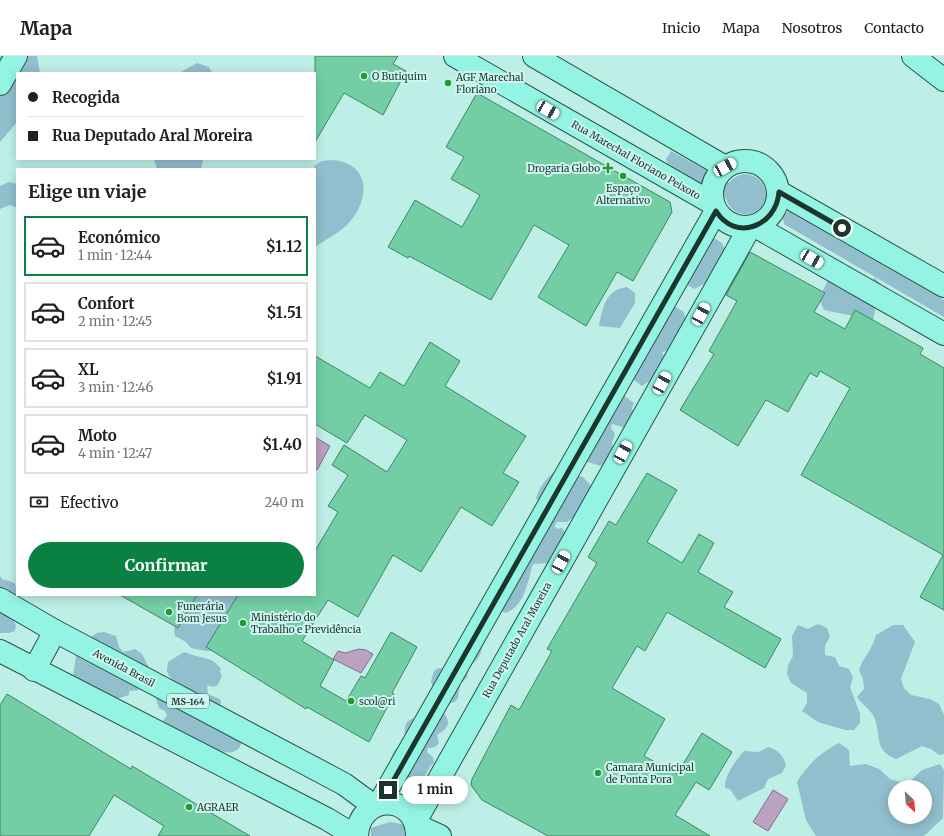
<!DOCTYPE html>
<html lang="es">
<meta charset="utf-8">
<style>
body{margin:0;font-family:Merriweather,serif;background:#f6f6f6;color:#202124;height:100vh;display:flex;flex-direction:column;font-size:15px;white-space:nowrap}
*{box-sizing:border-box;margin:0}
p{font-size:13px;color:#757577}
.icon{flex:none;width:22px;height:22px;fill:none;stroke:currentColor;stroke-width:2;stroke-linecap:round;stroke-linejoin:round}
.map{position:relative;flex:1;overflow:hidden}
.drawer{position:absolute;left:16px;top:112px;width:300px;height:428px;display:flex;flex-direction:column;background:#fff;border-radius:0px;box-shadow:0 2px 10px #0003}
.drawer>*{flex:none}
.banner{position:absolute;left:16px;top:16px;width:300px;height:88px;border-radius:0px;box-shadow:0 2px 10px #0003;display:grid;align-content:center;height:88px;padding:0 12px;background:#fff}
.needle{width:26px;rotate:154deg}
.buttons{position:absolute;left:888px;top:724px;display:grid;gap:8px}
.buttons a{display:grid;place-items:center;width:44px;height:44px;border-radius:50%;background:#fff;box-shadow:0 2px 10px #0003;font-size:20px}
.end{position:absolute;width:18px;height:18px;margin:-9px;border:5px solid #1b362c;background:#fff;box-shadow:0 0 0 2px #fff}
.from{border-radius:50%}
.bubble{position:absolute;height:28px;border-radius:14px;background:#fff;box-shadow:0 2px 10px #0003;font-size:13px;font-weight:700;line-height:28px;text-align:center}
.car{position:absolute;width:12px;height:24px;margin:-12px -6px;border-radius:5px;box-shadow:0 0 3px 1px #0007;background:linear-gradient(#fff 24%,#345 0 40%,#fff 0 76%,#345 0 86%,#fff 0)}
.banner b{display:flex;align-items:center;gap:14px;height:38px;font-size:15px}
.banner b+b{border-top:1px solid #e0e0e0}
.banner i{width:10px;height:10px;background:#202124}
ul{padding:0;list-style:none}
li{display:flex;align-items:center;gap:12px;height:60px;margin:0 8px 6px;padding:0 4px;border:2px solid #e0e0e0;border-radius:0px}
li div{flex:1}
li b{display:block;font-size:15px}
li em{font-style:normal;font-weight:700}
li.current{border-color:#0b8043}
li>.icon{width:36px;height:36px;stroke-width:1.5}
h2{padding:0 12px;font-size:18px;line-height:48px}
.pay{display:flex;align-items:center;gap:10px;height:44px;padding:0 12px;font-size:15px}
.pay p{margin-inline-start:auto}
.button{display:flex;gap:8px;margin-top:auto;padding:8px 12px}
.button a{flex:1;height:46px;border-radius:24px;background:#0b8043;color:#fff;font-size:16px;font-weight:700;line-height:46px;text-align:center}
header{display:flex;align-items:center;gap:24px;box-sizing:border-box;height:56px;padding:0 20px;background:#fff;border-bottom:1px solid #e0e0e0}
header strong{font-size:19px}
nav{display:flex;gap:22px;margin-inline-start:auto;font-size:14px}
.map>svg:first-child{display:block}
.green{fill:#92becd;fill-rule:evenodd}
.water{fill:#bba2c0;stroke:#8a698e}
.building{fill:#73cea5;stroke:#3c8764}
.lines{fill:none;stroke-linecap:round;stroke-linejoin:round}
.major-casing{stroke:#2b5544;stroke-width:24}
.major{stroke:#94f4e3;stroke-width:22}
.route{stroke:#1b362c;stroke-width:5}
.poi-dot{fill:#259834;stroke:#cef6f0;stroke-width:1.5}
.labels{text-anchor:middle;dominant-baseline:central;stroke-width:4;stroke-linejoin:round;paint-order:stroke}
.shield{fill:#cef6f0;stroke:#517067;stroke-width:1}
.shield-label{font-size:9px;font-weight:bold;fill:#1b362c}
.poi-label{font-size:10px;fill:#1b362c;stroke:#cef6f0;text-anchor:start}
.street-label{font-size:10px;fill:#1b362c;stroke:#cef6f0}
</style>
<header>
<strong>Mapa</strong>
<nav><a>Inicio</a><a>Mapa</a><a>Nosotros</a><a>Contacto</a></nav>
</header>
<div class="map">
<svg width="944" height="780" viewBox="0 0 944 780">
<rect width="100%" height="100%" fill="#beefe7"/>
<g class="green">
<polygon points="0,0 37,0 40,17 17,17 17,66 0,86"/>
<polygon points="197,7 209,11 212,17 179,17"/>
<path d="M671,95L729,127C750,102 781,137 758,154C753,157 748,159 743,158C734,157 728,150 726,142L667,107L666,103Z"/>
<polygon points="154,103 203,103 201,113 157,113"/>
<path d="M331,104C371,106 371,144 348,168C339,177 325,184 315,191L314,113V110L322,105Z"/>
<polygon points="9,126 17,128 17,152 10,149 0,153 0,130"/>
<polygon points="788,155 944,244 944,261 784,168 783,163"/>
<polygon points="709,179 722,187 726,196 715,210 712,220 706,227 694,233 686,228"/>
<polygon points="844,222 860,230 875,222 887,235 876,251 873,264 824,254 819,243 827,226"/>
<path d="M627,231L635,237V247L620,272L599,270C603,251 605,234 627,231Z"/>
<polygon points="671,248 684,256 686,266 675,293 662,296 664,301 656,313 654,322 642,330 631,322 645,297 653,291 653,287"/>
<polygon points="622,338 634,347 632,352 634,361 626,372 612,368 611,372 615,378 612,387 614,396 601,410 581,404"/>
<path d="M557,414L583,421L593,432L579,457L567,466H556L555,470L556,473L562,472L568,480L550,507L533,508C527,527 526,548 506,557L500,554L539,446L536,442C539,432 548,419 557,414Z"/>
<polygon points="0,520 2,523 15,527 17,539 20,539 18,550 12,563 16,569 15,575 9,577 0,577"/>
<path d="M195,539H250L219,578L213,580L217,595C209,596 200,594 191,592L186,586L175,580L174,573Z"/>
<polygon points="818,568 827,572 830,581 825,589 825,599 835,601 839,610 849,613 853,622 850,631 860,658 860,667 854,674 845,674 818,666 802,655 807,647 807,637 791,627 787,618 788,609 793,600 792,580 798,569 808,573"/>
<path d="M893,569H903L915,586L901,623L904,632L911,639L930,643L939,648L944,659V698L939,699L931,693L922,690L896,703C874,694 881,681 875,663C872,654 862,649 857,641L864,633L863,623L859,614C863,601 873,593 876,579Z"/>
<path d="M104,576L116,580L119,591L123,596L135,593L142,598L151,616L147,630L138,634L129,635V639L116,643L73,621C74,610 77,601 76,590L97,577Z"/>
<path d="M482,582C484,596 478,606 466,612L468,616L467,622L460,628L458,642L455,646L450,647L442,655C447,659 451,668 445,673C444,675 439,677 437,679L439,687L435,691L428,692L427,696L433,701L434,707L430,710L423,724C412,729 400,717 391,710C389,696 398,693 405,682C404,671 404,664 417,661L434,637L431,625L434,615L438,612L445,613Z"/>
<path d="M184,596C188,597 192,599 196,600C207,603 213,602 221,613L220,616L222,619L218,629L213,631L207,629L208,638L220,643L221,646L219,652L242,685C240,690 240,693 235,695C227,699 221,694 213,694C202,693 187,704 176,698C168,694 165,675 162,667L167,659L165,655L159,652L155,640L179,632C177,625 166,621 167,613C167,611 168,609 168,606Z"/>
<path d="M839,687L849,694L850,710L866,708L879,713L890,723L907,728L922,714L940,708L944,714L943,762L924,780H816L806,764L797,726C808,708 820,697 839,687ZM895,731H925V761H895Z"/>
<path d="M768,691C778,694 783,699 786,709L782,717L768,723L764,732L738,745L730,733L725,732C724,720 736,704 744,695L759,696Z"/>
<polygon points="390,766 446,776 452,780 371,780 371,772"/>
</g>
<g class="water">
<polygon points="315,381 330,390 317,414 315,413"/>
<polygon points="359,593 366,594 373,598 361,617 333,603 338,595 345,597"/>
<polygon points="773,734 788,743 768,775 753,766"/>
</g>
<g class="building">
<polygon points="315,0 398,0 393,8 406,15 383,59 344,37 315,86"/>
<polygon points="477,37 670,146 672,156 633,225 617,216 586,270 538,241 569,189 534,169 491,244 409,200 408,202 388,191 415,144 462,171 480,139 451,123 464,101 446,91"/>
<polygon points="750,196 825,237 814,256 845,273 855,254 923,292 920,298 944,312 944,554 920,541 943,499 801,419 850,332 820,315 817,321 810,317 788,356 766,344 738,390 680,354 714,298 709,295 737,245 726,239"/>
<polygon points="430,286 460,305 445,330 526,380 503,417 519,426 492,470 461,451 421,516 393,499 358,561 328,544 302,585 334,604 320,630 346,645 361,620 365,622 391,576 417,591 392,637 394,638 369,686 307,651 306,653 206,591 238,539 315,539 315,495 338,456 328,450 348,419 332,409 344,389 387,416 407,384 365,359 347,387 315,368 315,300 370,332 380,316 404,330"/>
<polygon points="647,417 677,434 647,486 682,507 699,478 714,487 698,516 733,536 724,551 781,583 765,612 667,556 645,595 637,590 612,632 665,663 644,700 677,718 702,677 732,696 709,734 696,726 675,759 710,780 548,780 482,744 471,729 472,723 511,649 519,654 552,595 547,593 597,507 588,501 609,465 616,469"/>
<polygon points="120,539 197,539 178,572"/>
<polygon points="7,638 131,713 132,710 250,780 158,780 164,770 114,739 89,780 0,780 0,649"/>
</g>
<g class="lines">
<g class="major-casing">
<g id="major">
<polyline points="455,0 712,147"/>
<polyline points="534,0 725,111"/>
<polyline points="913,0 944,24"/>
<polyline points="0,28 16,0"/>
<circle cx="745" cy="138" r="33"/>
<polyline points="779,136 944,230"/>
<polyline points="755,170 944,278"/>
<polyline points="0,543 55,575 344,728 374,750"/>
<polyline points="0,595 327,763 355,780"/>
<polyline points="34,614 55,575"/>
<polyline points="379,748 716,155"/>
<polyline points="415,766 750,171"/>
<polyline points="416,769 440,780"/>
<path d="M357,780C359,737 416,737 417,779"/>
</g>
</g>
<use href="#major" class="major"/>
</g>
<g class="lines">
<path class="route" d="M388,734L716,155C735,186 776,171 779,136L842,172"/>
</g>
<g class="poi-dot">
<circle cx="364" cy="20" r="4"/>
<circle cx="448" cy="27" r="4"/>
<path d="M606 106h4v4h4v4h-4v4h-4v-4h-4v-4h4z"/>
<circle cx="623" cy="120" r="4"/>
<circle cx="169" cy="556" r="4"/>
<circle cx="243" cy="567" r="4"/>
<circle cx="351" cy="645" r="4"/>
<circle cx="598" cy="717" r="4"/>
<circle cx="189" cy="751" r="4"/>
</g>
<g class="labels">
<rect class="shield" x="167" y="638" width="42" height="14" rx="3"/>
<g class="shield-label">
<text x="188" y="645">MS-164</text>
</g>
<g class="poi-label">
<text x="372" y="20">O Butiquim</text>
<text x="456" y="21">AGF Marechal<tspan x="456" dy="12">Floriano</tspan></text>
<text x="600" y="112" text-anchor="end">Drogaria Globo</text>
<text x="623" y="132" text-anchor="middle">Espaço<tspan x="623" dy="12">Alternativo</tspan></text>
<text x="177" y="550">Funerária<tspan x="177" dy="12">Bom Jesus</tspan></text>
<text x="251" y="561">Ministério do<tspan x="251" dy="12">Trabalho e Previdência</tspan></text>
<text x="359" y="645">scol@ri</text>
<text x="606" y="711">Camara Municipal<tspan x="606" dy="12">de Ponta Pora</tspan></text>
<text x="197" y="751">AGRAER</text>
</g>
<g class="street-label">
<text transform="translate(636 104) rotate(30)">Rua Marechal Floriano Peixoto</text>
<text transform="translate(517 584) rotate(-61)">Rua Deputado Aral Moreira</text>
<text transform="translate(124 612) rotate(28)">Avenida Brasil</text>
</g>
</g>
</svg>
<div class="buttons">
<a><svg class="needle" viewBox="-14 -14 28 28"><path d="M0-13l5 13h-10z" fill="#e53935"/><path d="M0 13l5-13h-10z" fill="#757577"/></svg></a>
</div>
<i class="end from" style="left:842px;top:172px"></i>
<i class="end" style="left:388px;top:734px"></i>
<div class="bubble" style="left:402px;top:720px;width:66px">1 min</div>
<i class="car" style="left:548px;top:54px;rotate:120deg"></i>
<i class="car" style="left:725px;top:111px;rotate:61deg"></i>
<i class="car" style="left:812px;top:203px;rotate:120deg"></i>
<i class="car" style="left:701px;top:258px;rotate:29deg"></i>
<i class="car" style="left:662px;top:327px;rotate:29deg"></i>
<i class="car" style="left:623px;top:396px;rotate:29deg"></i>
<i class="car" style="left:561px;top:506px;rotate:29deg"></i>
<div class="banner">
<b><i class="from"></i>Recogida</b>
<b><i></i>Rua Deputado Aral Moreira</b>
</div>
<section class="drawer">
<h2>Elige un viaje</h2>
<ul>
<li class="current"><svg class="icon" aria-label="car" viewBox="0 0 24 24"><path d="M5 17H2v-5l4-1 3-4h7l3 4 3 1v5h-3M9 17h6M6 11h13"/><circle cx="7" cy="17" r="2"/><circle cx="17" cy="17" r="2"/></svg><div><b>Económico</b><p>1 min · 12:44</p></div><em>$1.12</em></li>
<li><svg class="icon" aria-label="car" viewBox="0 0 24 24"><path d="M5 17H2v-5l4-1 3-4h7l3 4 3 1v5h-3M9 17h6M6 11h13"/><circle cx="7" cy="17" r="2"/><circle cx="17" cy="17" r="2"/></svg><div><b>Confort</b><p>2 min · 12:45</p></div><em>$1.51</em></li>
<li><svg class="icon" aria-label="car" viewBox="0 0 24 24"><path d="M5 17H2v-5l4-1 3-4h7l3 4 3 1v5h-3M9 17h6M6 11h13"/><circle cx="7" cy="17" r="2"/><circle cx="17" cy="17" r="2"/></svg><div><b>XL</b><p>3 min · 12:46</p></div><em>$1.91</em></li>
<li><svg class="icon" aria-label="car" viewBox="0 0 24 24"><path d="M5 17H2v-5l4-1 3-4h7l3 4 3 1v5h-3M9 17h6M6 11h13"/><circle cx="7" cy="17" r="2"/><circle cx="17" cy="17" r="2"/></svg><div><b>Moto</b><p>4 min · 12:47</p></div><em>$1.40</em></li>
</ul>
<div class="pay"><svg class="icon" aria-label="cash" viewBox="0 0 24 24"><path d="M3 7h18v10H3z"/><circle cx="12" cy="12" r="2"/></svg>Efectivo<p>240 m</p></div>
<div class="button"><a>Confirmar</a></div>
</section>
</div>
